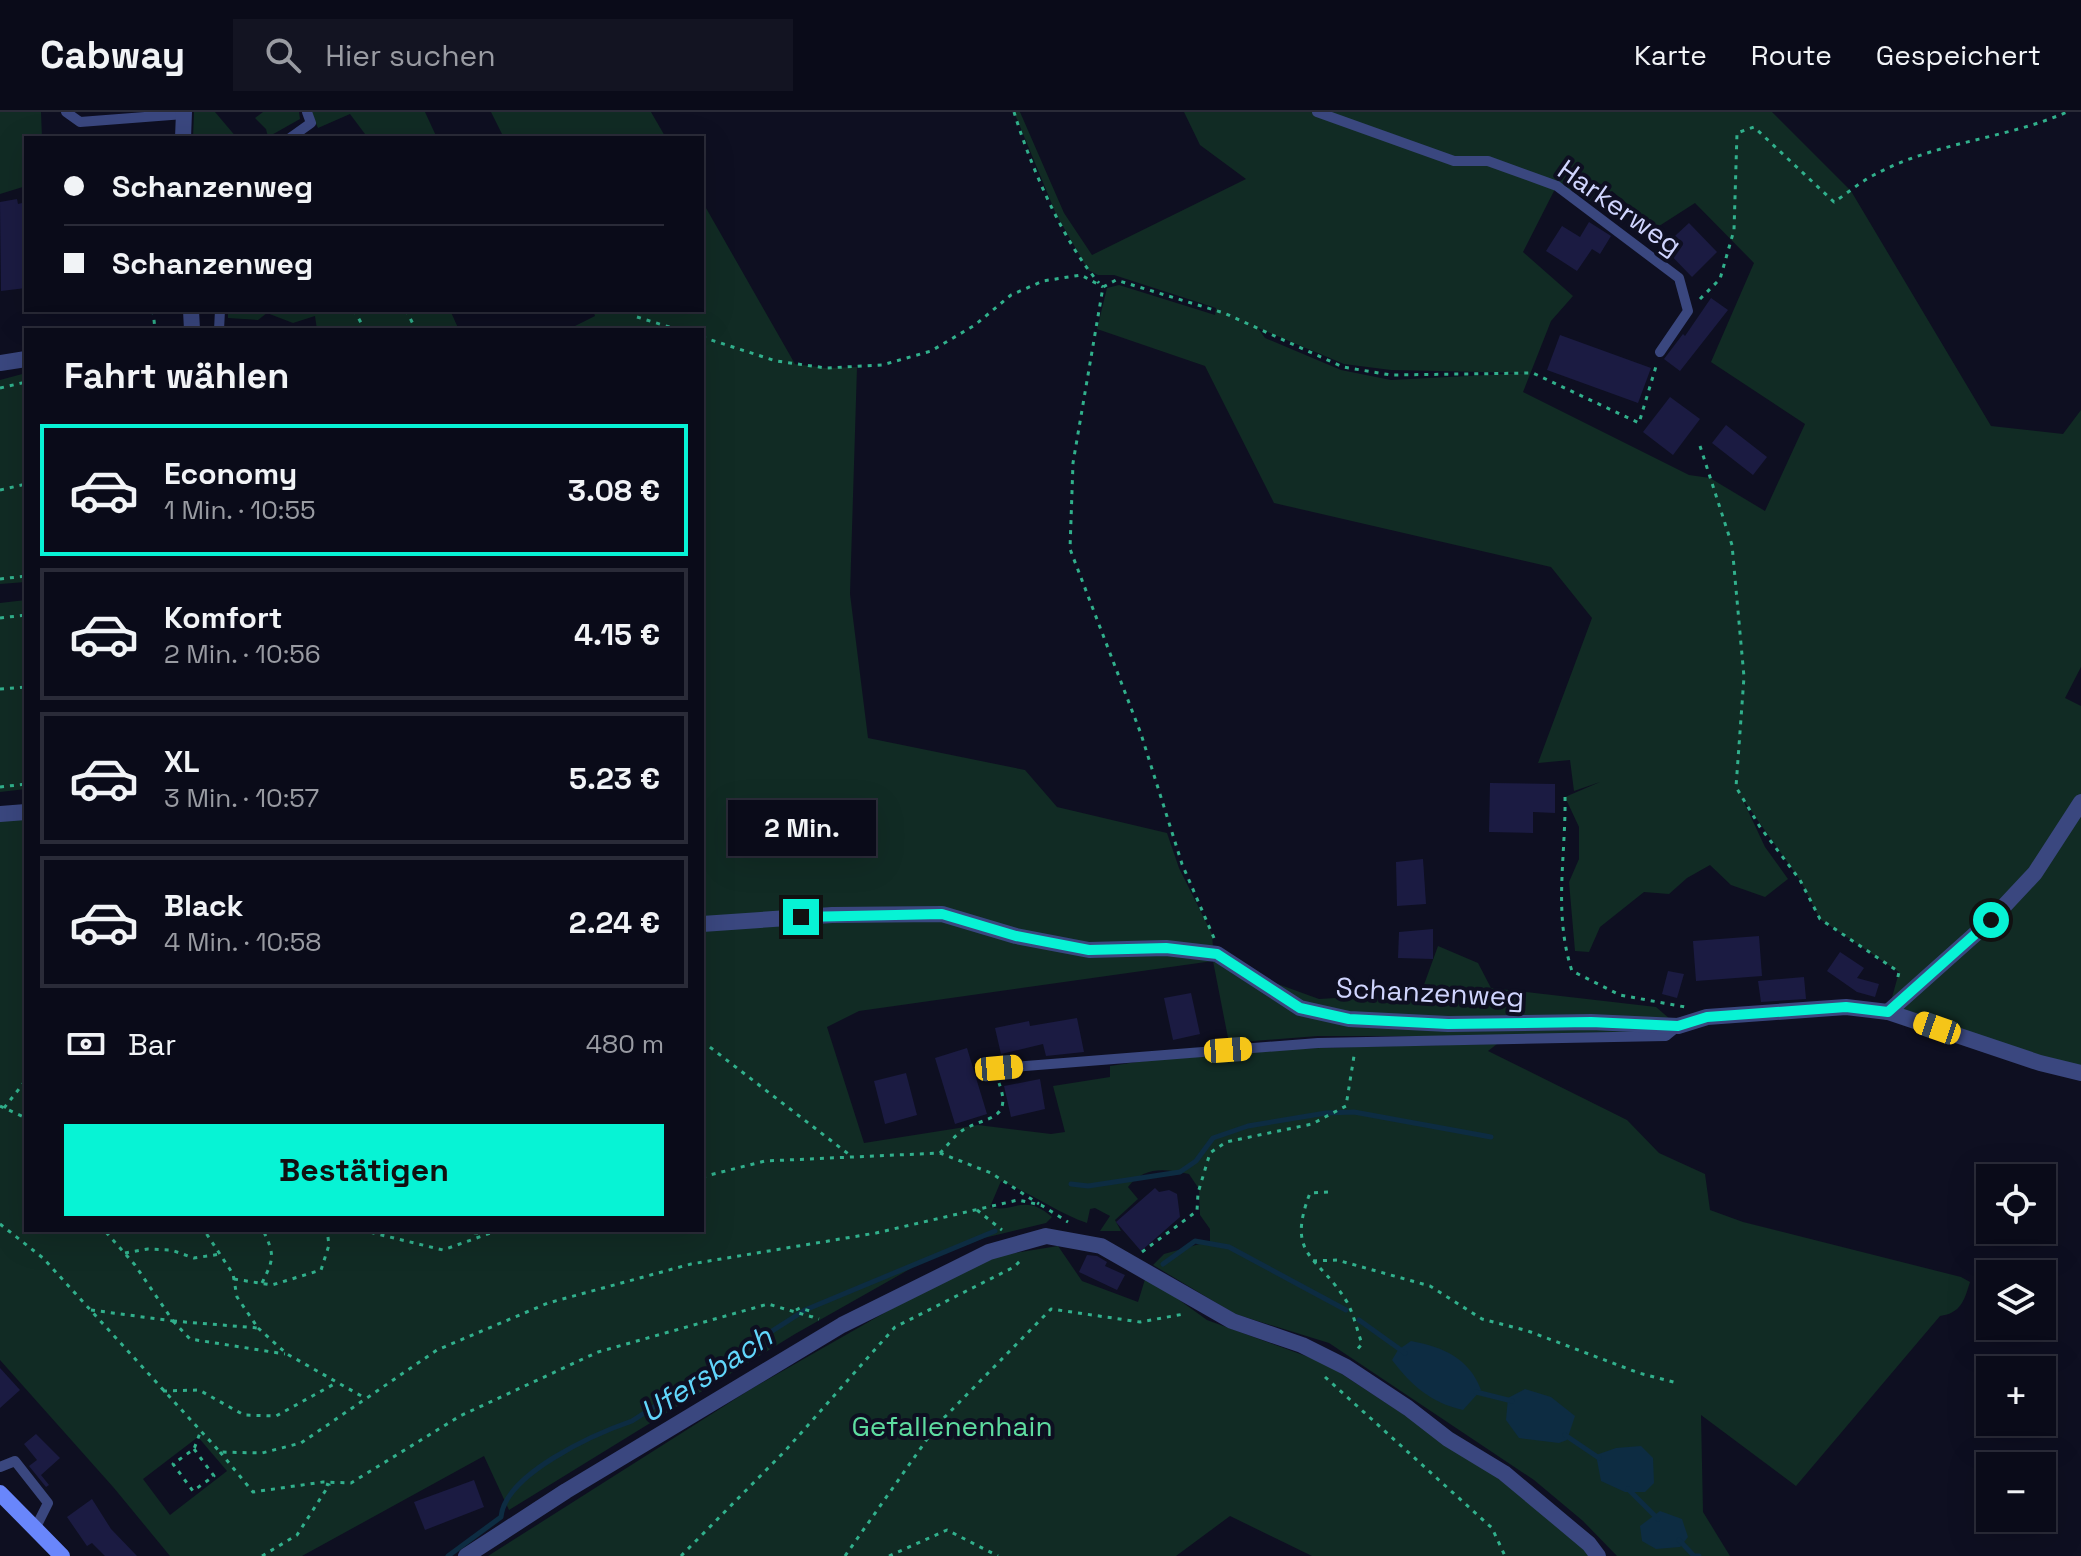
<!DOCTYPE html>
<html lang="de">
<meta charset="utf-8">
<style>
body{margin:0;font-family:"Space Grotesk",sans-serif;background:#131422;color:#f1f3f6;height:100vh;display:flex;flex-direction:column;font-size:30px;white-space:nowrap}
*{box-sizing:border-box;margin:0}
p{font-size:26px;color:#999ba2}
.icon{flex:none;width:44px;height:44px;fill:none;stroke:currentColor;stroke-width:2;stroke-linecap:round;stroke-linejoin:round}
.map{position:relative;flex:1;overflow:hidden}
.details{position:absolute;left:24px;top:216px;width:680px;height:904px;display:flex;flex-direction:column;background:#0a0b19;border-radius:0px;box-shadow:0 8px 32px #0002,0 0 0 2px #2a2b38}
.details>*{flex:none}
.banner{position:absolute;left:24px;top:24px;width:680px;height:176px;border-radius:0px;box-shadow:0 8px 32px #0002,0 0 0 2px #2a2b38;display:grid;align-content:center;height:176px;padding:0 40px;background:#0a0b19}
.tools{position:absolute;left:1976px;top:1052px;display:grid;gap:16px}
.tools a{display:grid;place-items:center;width:80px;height:80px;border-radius:0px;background:#0a0b19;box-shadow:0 8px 32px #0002,0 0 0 2px #2a2b38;font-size:40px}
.end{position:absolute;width:36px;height:36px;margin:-18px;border:10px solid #07f3d5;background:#111;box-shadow:0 0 0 4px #111}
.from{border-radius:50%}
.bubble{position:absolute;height:56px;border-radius:0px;background:#0a0b19;box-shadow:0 8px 32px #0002,0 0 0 2px #2a2b38;font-size:26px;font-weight:800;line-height:56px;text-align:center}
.car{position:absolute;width:24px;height:48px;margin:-24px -12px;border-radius:10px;box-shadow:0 0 6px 2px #0007;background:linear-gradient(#f5c518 24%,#345 0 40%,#f5c518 0 76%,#345 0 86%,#f5c518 0)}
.banner b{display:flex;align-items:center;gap:28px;height:76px;font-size:30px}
.banner b+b{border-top:2px solid #2a2b38}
.banner i{width:20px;height:20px;background:#f1f3f6}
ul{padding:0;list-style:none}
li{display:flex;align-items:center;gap:24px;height:132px;margin:0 16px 12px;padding:0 24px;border:4px solid #2a2b38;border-radius:0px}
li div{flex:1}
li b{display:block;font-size:30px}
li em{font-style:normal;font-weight:800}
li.current{border-color:#07f3d5}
li>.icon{width:72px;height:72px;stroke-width:1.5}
h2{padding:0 40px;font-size:36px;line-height:96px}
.pay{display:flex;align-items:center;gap:20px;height:88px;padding:0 40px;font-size:30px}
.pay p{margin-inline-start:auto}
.primary-button{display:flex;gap:16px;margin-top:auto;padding:16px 40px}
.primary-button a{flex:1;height:92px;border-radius:0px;background:#07f3d5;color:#111;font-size:32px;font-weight:800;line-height:92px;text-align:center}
header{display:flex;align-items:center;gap:48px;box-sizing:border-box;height:112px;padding:0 40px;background:#0a0b19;border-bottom:2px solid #2a2b38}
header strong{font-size:38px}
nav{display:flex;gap:44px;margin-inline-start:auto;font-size:28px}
.search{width:560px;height:72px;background:#131422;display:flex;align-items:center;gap:20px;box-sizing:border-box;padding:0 28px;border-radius:0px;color:#999ba2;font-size:30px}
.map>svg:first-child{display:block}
.green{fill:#112b24;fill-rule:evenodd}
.water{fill:#0d2c42}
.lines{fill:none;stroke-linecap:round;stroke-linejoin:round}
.stream{stroke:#0d2c42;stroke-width:5}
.building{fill:#1b1b42}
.path{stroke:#31b08c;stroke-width:3;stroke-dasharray:4 6;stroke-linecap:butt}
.service{stroke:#3a477f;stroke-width:10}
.minor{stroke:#3a477f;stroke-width:16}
.secondary{stroke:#6986fb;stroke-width:16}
.route{stroke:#07f3d5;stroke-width:10}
.labels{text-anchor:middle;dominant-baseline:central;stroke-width:8;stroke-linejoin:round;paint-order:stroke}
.street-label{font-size:28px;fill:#d0d5fe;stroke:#0e0f21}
.park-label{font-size:28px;fill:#5edca0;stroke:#0e0f21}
.water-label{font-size:30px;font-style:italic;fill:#61d6fb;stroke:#0e0f21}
</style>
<header>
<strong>Cabway</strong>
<div class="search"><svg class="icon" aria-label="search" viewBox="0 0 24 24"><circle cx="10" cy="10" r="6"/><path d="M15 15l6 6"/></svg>Hier suchen</div>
<nav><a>Karte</a><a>Route</a><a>Gespeichert</a></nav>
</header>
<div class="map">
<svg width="2081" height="1444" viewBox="0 0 2081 1444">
<rect width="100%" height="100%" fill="#0e0f21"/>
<g class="green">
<polygon points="0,0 41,0 42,26 26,26 26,74 0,82"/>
<polygon points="194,0 215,0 237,26 193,26"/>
<polygon points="263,0 299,0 300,7 268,25 266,17 255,6"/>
<polygon points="311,0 425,0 437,26 368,26 350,2 318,16"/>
<polygon points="491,0 651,0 666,26 504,26"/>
<path d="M1014,0H1020L1064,101L1092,143L1246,67L1200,33L1184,0H1312L1453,52L1487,53L1555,77L1523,140L1573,184L1551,209L1523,280L1689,363L1710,366L1765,399L1805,312L1711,250L1754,151L1695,91L1656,116L1612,79L1593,91L1559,71L1488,46H1454L1323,0H1772L1851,79L1991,314L2063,322L2081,298V555L2065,586L2081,594V960L1888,900L1899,860L1820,807L1800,768L1742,686L1765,735L1788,767L1765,785L1731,773L1710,753L1687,766L1669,782L1644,780L1600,815L1589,840L1575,839L1569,770L1579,747V715L1565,685L1600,670L1574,679L1570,648L1538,651L1592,506L1551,455L1274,391L1205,254L1097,217L1107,176L1119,173L1215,203L1216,196L1114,163H1098L1088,158L1056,102ZM1258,216L1344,252L1391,258L1528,261L1391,268L1341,258L1265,226Z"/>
<path d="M702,89L795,252L826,256L857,255L850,482L868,626L1025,658L1057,695L1167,721L1179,756L1212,822L1214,849L1319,887L1421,881L1438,834L1478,851L1491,876L1656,895L1678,914L1666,924H1318L1229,931L1213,849L859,899L827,915L864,1031L978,1013L1051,1022L1065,1020L1053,974L1110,965V954C1237,934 1368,935 1497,932L1488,939L1627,1008L1659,1041L1705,1062L1710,1098L1743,1110L1961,1165L1970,1170C1964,1189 1961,1201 1940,1204L1796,1374L1701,1303L1703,1400L1730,1444H1617L1583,1409L1534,1368L1329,1231L1235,1202L1153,1153L1164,1142L1210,1129V1117L1200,1103L1199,1077L1189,1062C1164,1057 1145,1054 1128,1075L1138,1087L1115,1108L1121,1119H1100L1110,1104L1095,1096L1090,1097L1087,1111C1056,1100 1031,1081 1001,1069L990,1095C1013,1102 1024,1080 1052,1105L1046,1111L984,1126L917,1153L795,1222L509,1398L484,1344L302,1444H170L114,1376L0,1248V698L26,695V1118H702V218H567L595,204L593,198H702ZM198,1325L227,1359L170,1403L143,1367Z"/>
<polygon points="228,198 450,198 459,218 317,218 315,204 293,211 267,201 258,208 228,206"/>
<polygon points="26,261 26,470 0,472 0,268"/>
<polygon points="26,488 26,677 0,680 0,491"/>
<polygon points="1058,1134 1082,1169 1138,1190 1146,1164 1207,1208 1325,1251 1478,1351 1566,1419 1590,1444 1312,1444 1230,1404 1176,1444 488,1444 751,1277 928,1176 996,1144"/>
</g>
<g class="water">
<path d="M1411,1229C1443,1235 1469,1246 1481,1278L1463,1298C1431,1291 1411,1273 1392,1248L1398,1238Z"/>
<polygon points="1525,1277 1551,1285 1575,1304 1567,1328 1559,1331 1519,1326 1506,1308 1508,1286"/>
<polygon points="1641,1334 1653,1346 1654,1371 1645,1380 1625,1380 1601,1369 1596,1343 1616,1336"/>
<polygon points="1660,1399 1682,1407 1688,1425 1680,1435 1656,1437 1642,1429 1640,1414"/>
</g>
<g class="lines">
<g class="stream">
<polyline points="1071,1072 1088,1074 1180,1060 1196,1049 1213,1026 1248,1014 1326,1001 1354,1000 1491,1025"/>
<polyline points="1163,1152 1195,1129 1229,1135 1346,1198"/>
<polyline points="1359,1208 1405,1241"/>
<polyline points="1476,1280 1512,1289"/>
<polyline points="1565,1323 1599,1346"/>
<polyline points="1628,1377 1658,1407"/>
<polyline points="1679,1428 1694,1444 1699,1444"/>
<path d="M448,1444L501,1405C505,1362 594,1322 632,1309L805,1198L995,1119"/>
</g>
</g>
<g class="building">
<polygon points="17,87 18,92 26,90 26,176 1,179 0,90"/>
<polygon points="1589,110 1611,124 1600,142 1592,137 1577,159 1546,139 1562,114 1580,125"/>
<polygon points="1689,111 1717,140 1692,165 1663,135"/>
<polygon points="1711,186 1728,198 1680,259 1664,247 1683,222 1685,224"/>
<polygon points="1560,223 1651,256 1638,291 1547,258"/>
<polygon points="1670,285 1700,307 1673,343 1643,320"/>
<polygon points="1726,313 1767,345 1753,363 1712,331"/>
<polygon points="1490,671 1555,672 1555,701 1533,700 1533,721 1489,720"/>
<polygon points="1423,747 1426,792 1397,794 1396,750"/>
<polygon points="1433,817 1433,847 1398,846 1399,820"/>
<polygon points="1759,824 1762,864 1696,869 1693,829"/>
<polygon points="1840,840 1864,856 1857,866 1879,872 1875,885 1857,880 1827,859"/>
<polygon points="1668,859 1684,862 1677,886 1662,882"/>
<polygon points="1804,865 1806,887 1761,890 1758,869"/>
<polygon points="1191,881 1200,922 1173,928 1164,886"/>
<polygon points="1077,906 1084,940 1046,944 1043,932 1001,942 995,916 1029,909 1030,914"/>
<polygon points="967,936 987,1002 955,1012 935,946"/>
<polygon points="906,961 917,1003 885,1012 874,969"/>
<polygon points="1040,967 1045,997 1011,1005 1004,974"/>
<polygon points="1155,1076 1159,1080 1169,1078 1177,1082 1180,1105 1141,1139 1116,1110"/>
<polygon points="1087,1143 1097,1144 1107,1150 1105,1154 1125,1163 1117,1178 1079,1160"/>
<polygon points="0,1256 20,1278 0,1296"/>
<polygon points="36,1322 60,1346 41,1363 49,1373 46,1375 29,1354 37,1348 24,1332"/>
<polygon points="474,1368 484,1395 425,1418 414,1390"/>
<polygon points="92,1387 111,1417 137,1444 105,1444 92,1431 87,1434 67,1405"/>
</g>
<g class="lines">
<g class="path">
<path d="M1014,0C1030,53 1063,130 1099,171"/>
<path d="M1700,187L1720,167L1734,118L1737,21L1754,15L1834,90C1848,81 1861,69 1876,62C1935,30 2006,27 2067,0"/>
<polyline points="153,198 155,218"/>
<polyline points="354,198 365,218"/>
<polyline points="406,198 416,218"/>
<polyline points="637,205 679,218"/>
<polyline points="702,225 776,249 826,256 882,253 931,239 975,213 1011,183 1043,169 1081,163 1103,175"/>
<polyline points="0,276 26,270"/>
<polyline points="1700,334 1732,433 1744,565 1736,675 1760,715 1800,768 1820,807 1899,860 1897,869"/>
<polyline points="0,378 26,372"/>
<polyline points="0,467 26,464"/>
<polyline points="0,506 26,503"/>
<polyline points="0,577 26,575"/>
<polyline points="0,675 26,672"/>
<path d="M1565,685C1566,744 1553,801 1572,859L1620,883L1685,895"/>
<polyline points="1214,826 1182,752 1141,622 1070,437 1073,351 1103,175 1116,168 1224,201 1343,255 1391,263 1533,261 1639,311 1657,251"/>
<polyline points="702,929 851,1044"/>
<polyline points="0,994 26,1006"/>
<polyline points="4,996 26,968"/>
<path d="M940,1041C947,1034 955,1023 963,1018C986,1004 1013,1009 999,971"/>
<polyline points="702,1065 765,1049 940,1041 991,1061 1039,1092"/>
<path d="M1328,1080L1310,1081C1285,1146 1319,1143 1347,1190C1354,1203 1357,1218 1362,1232L1355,1240"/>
<polyline points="977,1098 1002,1118"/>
<polyline points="0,1112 43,1146 220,1340 262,1341 301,1331 437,1238 548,1191 691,1152 876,1121 1018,1088 1041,1093 1068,1110"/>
<polyline points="361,1118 443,1138 499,1118"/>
<polyline points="424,1118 479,1121"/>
<polyline points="1142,1140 1197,1099 1198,1081 1210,1041 1226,1030 1312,1012 1346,994 1354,944"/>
<polyline points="125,1141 148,1137 171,1138 194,1146 221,1142"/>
<polyline points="1313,1149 1337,1148 1430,1174 1482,1207 1528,1219 1639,1261 1677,1271"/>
<polyline points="234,1167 272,1173 321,1158 329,1133 327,1118"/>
<path d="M262,1171C274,1147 275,1143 263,1118"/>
<polyline points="91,1198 173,1209 135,1153 104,1118"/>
<polyline points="796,1198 800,1196 810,1199 812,1205"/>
<polyline points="173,1209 258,1216 237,1185 233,1162 204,1118"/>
<polyline points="173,1209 190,1227 285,1242"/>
<polyline points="258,1216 287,1242 365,1286"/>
<polyline points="1325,1265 1492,1416 1505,1444"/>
<polyline points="163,1279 199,1278 244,1303 276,1304 336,1271"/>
<polyline points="194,1337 214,1364 193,1379 173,1352 194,1337 200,1321"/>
<polyline points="220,1340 253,1380 323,1370 351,1371 460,1304 598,1240 768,1192 819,1207"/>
<polyline points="262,1444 297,1423 329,1373 326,1372"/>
<polyline points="681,1444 785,1339 895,1215 1014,1155 1020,1149"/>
<polyline points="845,1444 937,1313 1051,1197 1140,1210 1184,1202"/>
<polyline points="889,1444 947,1418 998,1444"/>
</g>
<g class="service">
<polyline points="66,0 80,10 184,2"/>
<polyline points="1317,0 1454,49 1488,49 1557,74 1679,166 1688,199 1660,240"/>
<polyline points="290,26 311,11 307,0"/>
<polyline points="219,218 220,198"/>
<polyline points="999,956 1318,931 1666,924 1677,915"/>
<polyline points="0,1355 15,1349 48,1391 35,1417"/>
</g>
<g class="minor">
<polyline points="183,26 184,0"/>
<polyline points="191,198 192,218"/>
<polyline points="0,251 26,247"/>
<polyline points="0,702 26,700"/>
<polyline points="702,812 832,803 942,802 1016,824 1089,838 1166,836 1217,842 1300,896 1349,907 1448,912 1591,910 1678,914 1707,905 1846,895 1888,900 2040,951 2081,961"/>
<polyline points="1888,900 1991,808 2035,761 2081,690"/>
<polyline points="466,1444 566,1379 842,1213 989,1140 1046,1124 1101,1134 1232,1209 1302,1233 1346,1255 1408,1296 1448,1327 1504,1361 1589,1432 1598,1444"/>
</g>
<polyline class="secondary" points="0,1381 62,1444"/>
</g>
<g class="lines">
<polyline class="route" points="801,805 942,802 1016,824 1089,838 1166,836 1217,842 1300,896 1349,907 1448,912 1591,910 1678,914 1707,905 1846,895 1888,900 1991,808"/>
</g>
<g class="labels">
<g class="street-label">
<text transform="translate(1620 95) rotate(35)">Harkerweg</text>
<text transform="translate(1430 880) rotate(3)">Schanzenweg</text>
</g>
<g class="park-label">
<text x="952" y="1314">Gefallenenhain</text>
</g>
<g class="water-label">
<text transform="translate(706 1262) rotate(-33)">Ufersbach</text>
</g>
</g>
</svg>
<div class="tools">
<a><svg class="icon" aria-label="locate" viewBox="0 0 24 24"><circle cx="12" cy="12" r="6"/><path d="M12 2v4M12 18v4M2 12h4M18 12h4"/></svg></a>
<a><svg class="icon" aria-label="layers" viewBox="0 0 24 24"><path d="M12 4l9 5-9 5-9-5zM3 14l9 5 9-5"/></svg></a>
<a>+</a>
<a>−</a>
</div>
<i class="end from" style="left:1991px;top:808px"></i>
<i class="end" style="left:801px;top:805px"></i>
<div class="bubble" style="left:728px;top:688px;width:148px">2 Min.</div>
<i class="car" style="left:1937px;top:916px;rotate:289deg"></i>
<i class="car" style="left:1228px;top:938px;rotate:86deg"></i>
<i class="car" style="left:999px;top:956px;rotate:85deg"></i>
<div class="banner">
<b><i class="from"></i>Schanzenweg</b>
<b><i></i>Schanzenweg</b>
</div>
<section class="details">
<h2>Fahrt wählen</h2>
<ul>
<li class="current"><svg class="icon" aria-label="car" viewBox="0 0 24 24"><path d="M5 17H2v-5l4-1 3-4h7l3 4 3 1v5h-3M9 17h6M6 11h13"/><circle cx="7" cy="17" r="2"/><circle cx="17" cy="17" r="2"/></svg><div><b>Economy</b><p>1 Min. · 10:55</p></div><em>3.08 €</em></li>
<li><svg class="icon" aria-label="car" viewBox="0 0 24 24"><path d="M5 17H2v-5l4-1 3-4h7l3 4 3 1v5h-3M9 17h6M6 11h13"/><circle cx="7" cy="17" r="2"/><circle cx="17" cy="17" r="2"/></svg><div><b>Komfort</b><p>2 Min. · 10:56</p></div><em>4.15 €</em></li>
<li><svg class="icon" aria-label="car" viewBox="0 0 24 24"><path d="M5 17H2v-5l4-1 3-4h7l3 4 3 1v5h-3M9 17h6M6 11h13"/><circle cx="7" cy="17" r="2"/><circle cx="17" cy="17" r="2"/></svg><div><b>XL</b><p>3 Min. · 10:57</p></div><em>5.23 €</em></li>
<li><svg class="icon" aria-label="car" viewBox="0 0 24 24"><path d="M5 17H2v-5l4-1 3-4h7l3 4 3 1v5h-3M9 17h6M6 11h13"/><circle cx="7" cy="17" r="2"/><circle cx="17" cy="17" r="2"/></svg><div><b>Black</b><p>4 Min. · 10:58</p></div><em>2.24 €</em></li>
</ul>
<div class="pay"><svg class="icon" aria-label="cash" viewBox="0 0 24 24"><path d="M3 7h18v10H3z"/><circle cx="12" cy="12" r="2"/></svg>Bar<p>480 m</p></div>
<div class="primary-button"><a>Bestätigen</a></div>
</section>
</div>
